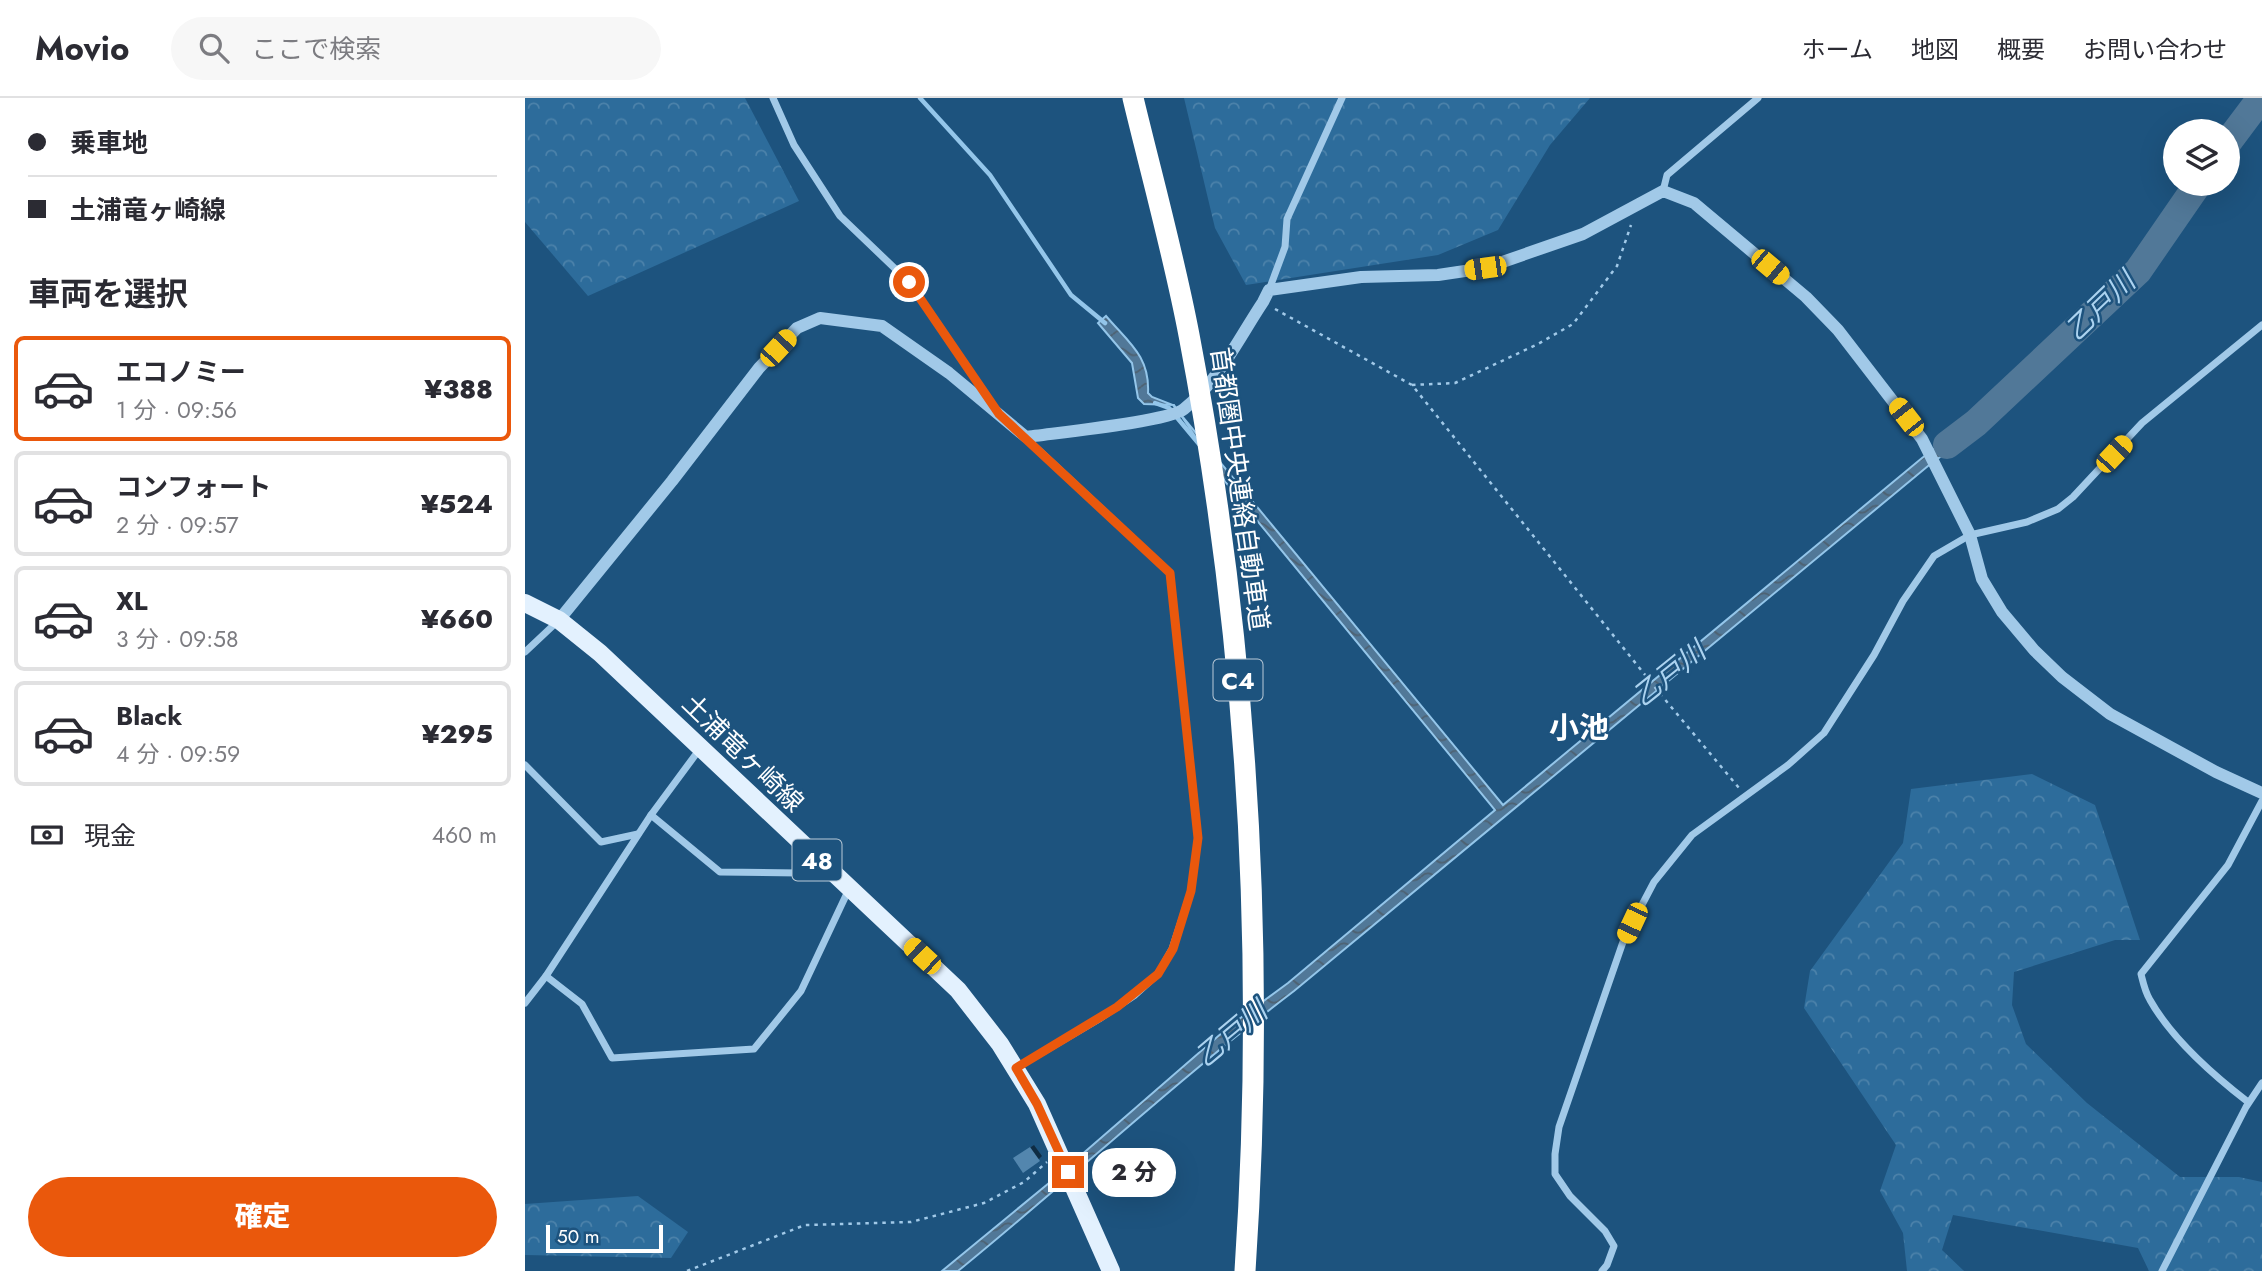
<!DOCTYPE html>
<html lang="ja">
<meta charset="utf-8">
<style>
body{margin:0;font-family:Jost,"Noto Sans JP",sans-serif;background:#f7f7f7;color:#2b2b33;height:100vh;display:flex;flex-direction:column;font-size:26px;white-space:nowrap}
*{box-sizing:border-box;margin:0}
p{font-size:23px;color:#7c7c81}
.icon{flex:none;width:38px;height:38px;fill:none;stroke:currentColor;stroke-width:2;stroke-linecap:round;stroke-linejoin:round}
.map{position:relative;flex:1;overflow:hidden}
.details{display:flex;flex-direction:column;background:#fff;width:525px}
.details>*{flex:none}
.top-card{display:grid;align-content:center;height:154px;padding:0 28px;background:#fff}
.controls{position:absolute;left:1638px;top:21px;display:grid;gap:14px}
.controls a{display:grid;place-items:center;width:77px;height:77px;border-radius:50%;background:#fff;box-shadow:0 7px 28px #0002;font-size:35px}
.scale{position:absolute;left:21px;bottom:18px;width:117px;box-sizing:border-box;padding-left:7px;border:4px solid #fff;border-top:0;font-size:19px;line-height:24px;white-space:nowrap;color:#fff;-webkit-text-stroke:5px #1d537e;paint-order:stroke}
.end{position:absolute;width:32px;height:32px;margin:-16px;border:9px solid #ea580c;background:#fff;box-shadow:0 0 0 4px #fff}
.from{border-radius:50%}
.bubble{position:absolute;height:49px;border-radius:24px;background:#fff;box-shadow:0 7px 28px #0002;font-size:23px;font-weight:800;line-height:49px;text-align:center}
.car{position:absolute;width:21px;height:42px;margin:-21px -10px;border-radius:9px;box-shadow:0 0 5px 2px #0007;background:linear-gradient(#f5c518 24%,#345 0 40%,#f5c518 0 76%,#345 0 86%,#f5c518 0)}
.top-card b{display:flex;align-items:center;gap:24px;height:66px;font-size:26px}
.top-card b+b{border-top:2px solid #e1e1e2}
.top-card i{width:18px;height:18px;background:#2b2b33}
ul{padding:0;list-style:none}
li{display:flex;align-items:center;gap:21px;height:105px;margin:0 14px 10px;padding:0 14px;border:4px solid #e1e1e2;border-radius:10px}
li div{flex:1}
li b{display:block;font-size:26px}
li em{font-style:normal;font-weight:800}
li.on{border-color:#ea580c}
li>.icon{width:63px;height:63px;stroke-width:1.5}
h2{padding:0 28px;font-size:32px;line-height:84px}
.pay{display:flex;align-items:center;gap:18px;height:77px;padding:0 28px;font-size:26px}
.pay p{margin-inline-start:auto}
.action{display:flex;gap:14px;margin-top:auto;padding:14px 28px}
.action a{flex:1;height:80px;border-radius:42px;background:#ea580c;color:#fff;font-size:28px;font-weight:800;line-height:80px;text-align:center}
header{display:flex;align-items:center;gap:42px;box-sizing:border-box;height:98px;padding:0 35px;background:#fff;border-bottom:2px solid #e1e1e2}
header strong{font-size:33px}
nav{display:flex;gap:38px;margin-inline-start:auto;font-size:24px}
.search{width:490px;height:63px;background:#f7f7f7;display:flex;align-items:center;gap:18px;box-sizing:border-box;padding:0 24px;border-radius:38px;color:#7c7c81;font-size:26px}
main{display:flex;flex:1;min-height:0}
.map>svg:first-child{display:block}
.forest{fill:url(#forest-crowns)}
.water{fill:url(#water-waves);stroke:#94c6ea;stroke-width:2}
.shadow{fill:#0007}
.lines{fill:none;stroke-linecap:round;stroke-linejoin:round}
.stream{stroke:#94c6ea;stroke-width:4.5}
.river{stroke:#517898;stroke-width:28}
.building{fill:#5386ae}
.path{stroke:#a1c9e8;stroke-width:2.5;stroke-dasharray:3.5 5;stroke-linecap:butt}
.minor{stroke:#a1c9e8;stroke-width:7}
.tertiary{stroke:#a1c9e8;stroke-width:12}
.primary{stroke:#e3f1fe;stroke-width:18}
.motorway-bridge{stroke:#fff;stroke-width:21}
.route{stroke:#ea580c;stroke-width:9}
.labels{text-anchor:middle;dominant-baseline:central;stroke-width:5;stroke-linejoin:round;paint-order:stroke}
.shield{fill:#1d537e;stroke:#bbcbd8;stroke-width:2}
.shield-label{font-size:24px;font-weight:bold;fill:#fff}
.street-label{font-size:26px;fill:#fff;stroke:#1d537e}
.water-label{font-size:28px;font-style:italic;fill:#acd3f0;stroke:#1d537e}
.quarter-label{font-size:30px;font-weight:bold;fill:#fff;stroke:#1d537e}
</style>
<header>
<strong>Movio</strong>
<div class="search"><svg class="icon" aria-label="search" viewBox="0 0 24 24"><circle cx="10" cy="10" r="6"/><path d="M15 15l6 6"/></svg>ここで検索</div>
<nav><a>ホーム</a><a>地図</a><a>概要</a><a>お問い合わせ</a></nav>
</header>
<main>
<section class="details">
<div class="top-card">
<b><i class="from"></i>乗車地</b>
<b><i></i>土浦竜ヶ崎線</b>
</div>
<h2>車両を選択</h2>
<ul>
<li class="on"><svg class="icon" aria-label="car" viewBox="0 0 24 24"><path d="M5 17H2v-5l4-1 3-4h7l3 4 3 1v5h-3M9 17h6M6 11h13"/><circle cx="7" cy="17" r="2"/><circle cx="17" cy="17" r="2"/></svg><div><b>エコノミー</b><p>1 分 · 09:56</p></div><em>¥388</em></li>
<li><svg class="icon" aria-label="car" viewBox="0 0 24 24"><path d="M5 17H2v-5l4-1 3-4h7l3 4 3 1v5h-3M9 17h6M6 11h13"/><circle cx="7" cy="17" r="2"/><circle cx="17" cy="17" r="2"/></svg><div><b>コンフォート</b><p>2 分 · 09:57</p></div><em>¥524</em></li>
<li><svg class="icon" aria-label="car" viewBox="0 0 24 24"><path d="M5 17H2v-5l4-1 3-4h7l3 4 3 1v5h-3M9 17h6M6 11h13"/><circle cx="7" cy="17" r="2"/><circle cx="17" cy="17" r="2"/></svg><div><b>XL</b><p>3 分 · 09:58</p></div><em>¥660</em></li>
<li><svg class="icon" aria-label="car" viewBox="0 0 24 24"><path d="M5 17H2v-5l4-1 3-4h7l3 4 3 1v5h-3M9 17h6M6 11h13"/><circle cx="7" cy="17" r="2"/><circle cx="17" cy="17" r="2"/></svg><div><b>Black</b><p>4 分 · 09:59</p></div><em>¥295</em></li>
</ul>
<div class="pay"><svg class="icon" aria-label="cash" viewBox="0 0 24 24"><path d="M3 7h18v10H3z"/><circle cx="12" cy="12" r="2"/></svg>現金<p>460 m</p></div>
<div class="action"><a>確定</a></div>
</section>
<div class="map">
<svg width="1737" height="1173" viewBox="0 0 1737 1173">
<defs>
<pattern id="forest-crowns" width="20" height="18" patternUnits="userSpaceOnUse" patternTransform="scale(1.75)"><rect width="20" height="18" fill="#2d6c9b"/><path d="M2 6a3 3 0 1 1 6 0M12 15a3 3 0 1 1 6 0" fill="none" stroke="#4c82aa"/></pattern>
<pattern id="water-waves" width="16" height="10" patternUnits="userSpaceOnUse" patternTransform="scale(1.75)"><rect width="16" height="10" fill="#517898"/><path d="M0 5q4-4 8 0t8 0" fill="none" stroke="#4e6272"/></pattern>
</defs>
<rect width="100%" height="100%" fill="#1d537e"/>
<g class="forest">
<polygon points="0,0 220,0 274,103 63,198 0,124"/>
<polygon points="659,0 1065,0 1025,47 973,132 913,157 721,187 690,130"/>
<polygon points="1507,676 1570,707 1615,842 1590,842 1489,874 1487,907 1501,946 1562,1005 1655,1079 1714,1079 1737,1084 1737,1173 1624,1173 1613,1150 1428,1117 1417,1152 1439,1173 1382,1173 1378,1135 1355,1093 1371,1047 1279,910 1285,873 1378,745 1386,691"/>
<polygon points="113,1098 163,1134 146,1160 0,1157 0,1106"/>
</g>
<path class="water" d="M581,218C603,244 625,258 623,295L627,299L648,307L978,707L1397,360L1448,322L1454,330L1403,368L769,893C653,981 546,1081 433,1173H417L524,1085L706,927L763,885L970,712L702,386L649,307L619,306L613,300L607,265L573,225Z"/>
<polygon class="shadow" points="509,1047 517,1058 514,1061 494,1057"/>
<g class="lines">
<g class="stream">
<polyline points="395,0 465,77 546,197 580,225"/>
<polyline points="630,305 644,310 674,346"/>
</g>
<g class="river">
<polyline points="1703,44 1736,0"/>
<polyline points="1422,347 1451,325 1613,173 1673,86"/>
</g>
</g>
<polygon class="building" points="505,1049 515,1063 498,1075 488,1060"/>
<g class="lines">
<g class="path">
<polyline points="750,211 887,287 1137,598 1214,690"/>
<polyline points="887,287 930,285 1013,246 1048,226 1092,168 1106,127"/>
<polyline points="162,1173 280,1127 386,1124 459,1105 499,1084 522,1064"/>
</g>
<g class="minor">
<polyline points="248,0 269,47 315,118 384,184 466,304"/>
<polyline points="1138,93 1142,77 1233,0"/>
<polyline points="744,192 760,149 762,121 817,0"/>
<polyline points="0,554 34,522"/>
<polyline points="0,667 76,744 113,736"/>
<polyline points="126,717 195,774 275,775 293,763"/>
<polyline points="21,878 57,906 87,960 229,951 276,893 324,791"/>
<polyline points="0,905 21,878 126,717 174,652"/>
<polyline points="491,970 574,921 610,897 633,876 647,851 666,793 673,740 645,475 501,340"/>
<path d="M1723,1004C1688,977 1647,941 1625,902C1620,894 1618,884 1616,876L1703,767L1737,703"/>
<polyline points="1077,1173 1082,1167 1089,1148 1080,1133 1045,1098 1030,1076 1030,1056 1034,1029 1099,841 1129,784 1167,737 1263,667 1299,635 1349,557 1378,503 1409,458 1445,437 1502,424 1533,411 1548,399 1617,325 1737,227"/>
<polyline points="1637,1173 1721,1009 1737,985"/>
</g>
<path class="tertiary" d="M34,522L147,383L234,270L272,230L295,220L357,228L424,275L501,339C528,335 643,324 659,311C693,284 714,240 738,204L744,192L836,179L913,177L960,170L1058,136L1138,93L1169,105L1281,199L1313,232L1397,341L1445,437L1457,481L1477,514L1509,552L1537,579L1585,616L1691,674L1737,695"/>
<polyline class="primary" points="0,505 34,522 75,555 433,892 475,946 512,1006 586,1173"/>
<path class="motorway-bridge" d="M608,0C627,79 649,158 664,237C723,546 741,860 720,1173"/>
</g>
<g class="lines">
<polyline class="route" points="384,184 474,316 645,475 673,740 666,793 648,851 633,876 592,909 491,970 512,1006 543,1074"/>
</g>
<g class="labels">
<g class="shield">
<rect x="688.5" y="561.5" width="49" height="41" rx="5"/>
<rect x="267.5" y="741.5" width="49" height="41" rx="5"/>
</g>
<g class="shield-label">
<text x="713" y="582">C4</text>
<text x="292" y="762">48</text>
</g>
<g class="street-label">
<text transform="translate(715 391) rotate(82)">首都圏中央連絡自動車道</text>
<text transform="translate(218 655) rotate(44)">土浦竜ヶ崎線</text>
</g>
<g class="water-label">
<text transform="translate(1575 208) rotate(-44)">乙戸川</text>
<text transform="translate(1144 576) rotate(-39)">乙戸川</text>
<text transform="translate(706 936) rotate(-40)">乙戸川</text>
</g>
<g class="quarter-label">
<text x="1054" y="629">小池</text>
</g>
</g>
</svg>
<div class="controls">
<a><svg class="icon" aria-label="layers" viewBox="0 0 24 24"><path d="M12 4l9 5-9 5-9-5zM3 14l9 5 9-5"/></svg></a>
</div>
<div class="scale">50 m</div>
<i class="end from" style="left:384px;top:184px"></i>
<i class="end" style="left:543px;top:1074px"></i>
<div class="bubble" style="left:567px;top:1050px;width:84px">2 分</div>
<i class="car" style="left:1245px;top:169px;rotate:130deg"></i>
<i class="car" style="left:960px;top:170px;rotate:262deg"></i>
<i class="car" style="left:253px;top:250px;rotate:43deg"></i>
<i class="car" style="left:1381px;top:319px;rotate:322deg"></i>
<i class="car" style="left:1589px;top:356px;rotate:43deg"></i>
<i class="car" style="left:1107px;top:825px;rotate:205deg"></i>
<i class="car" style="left:397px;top:858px;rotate:313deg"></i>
</div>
</main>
